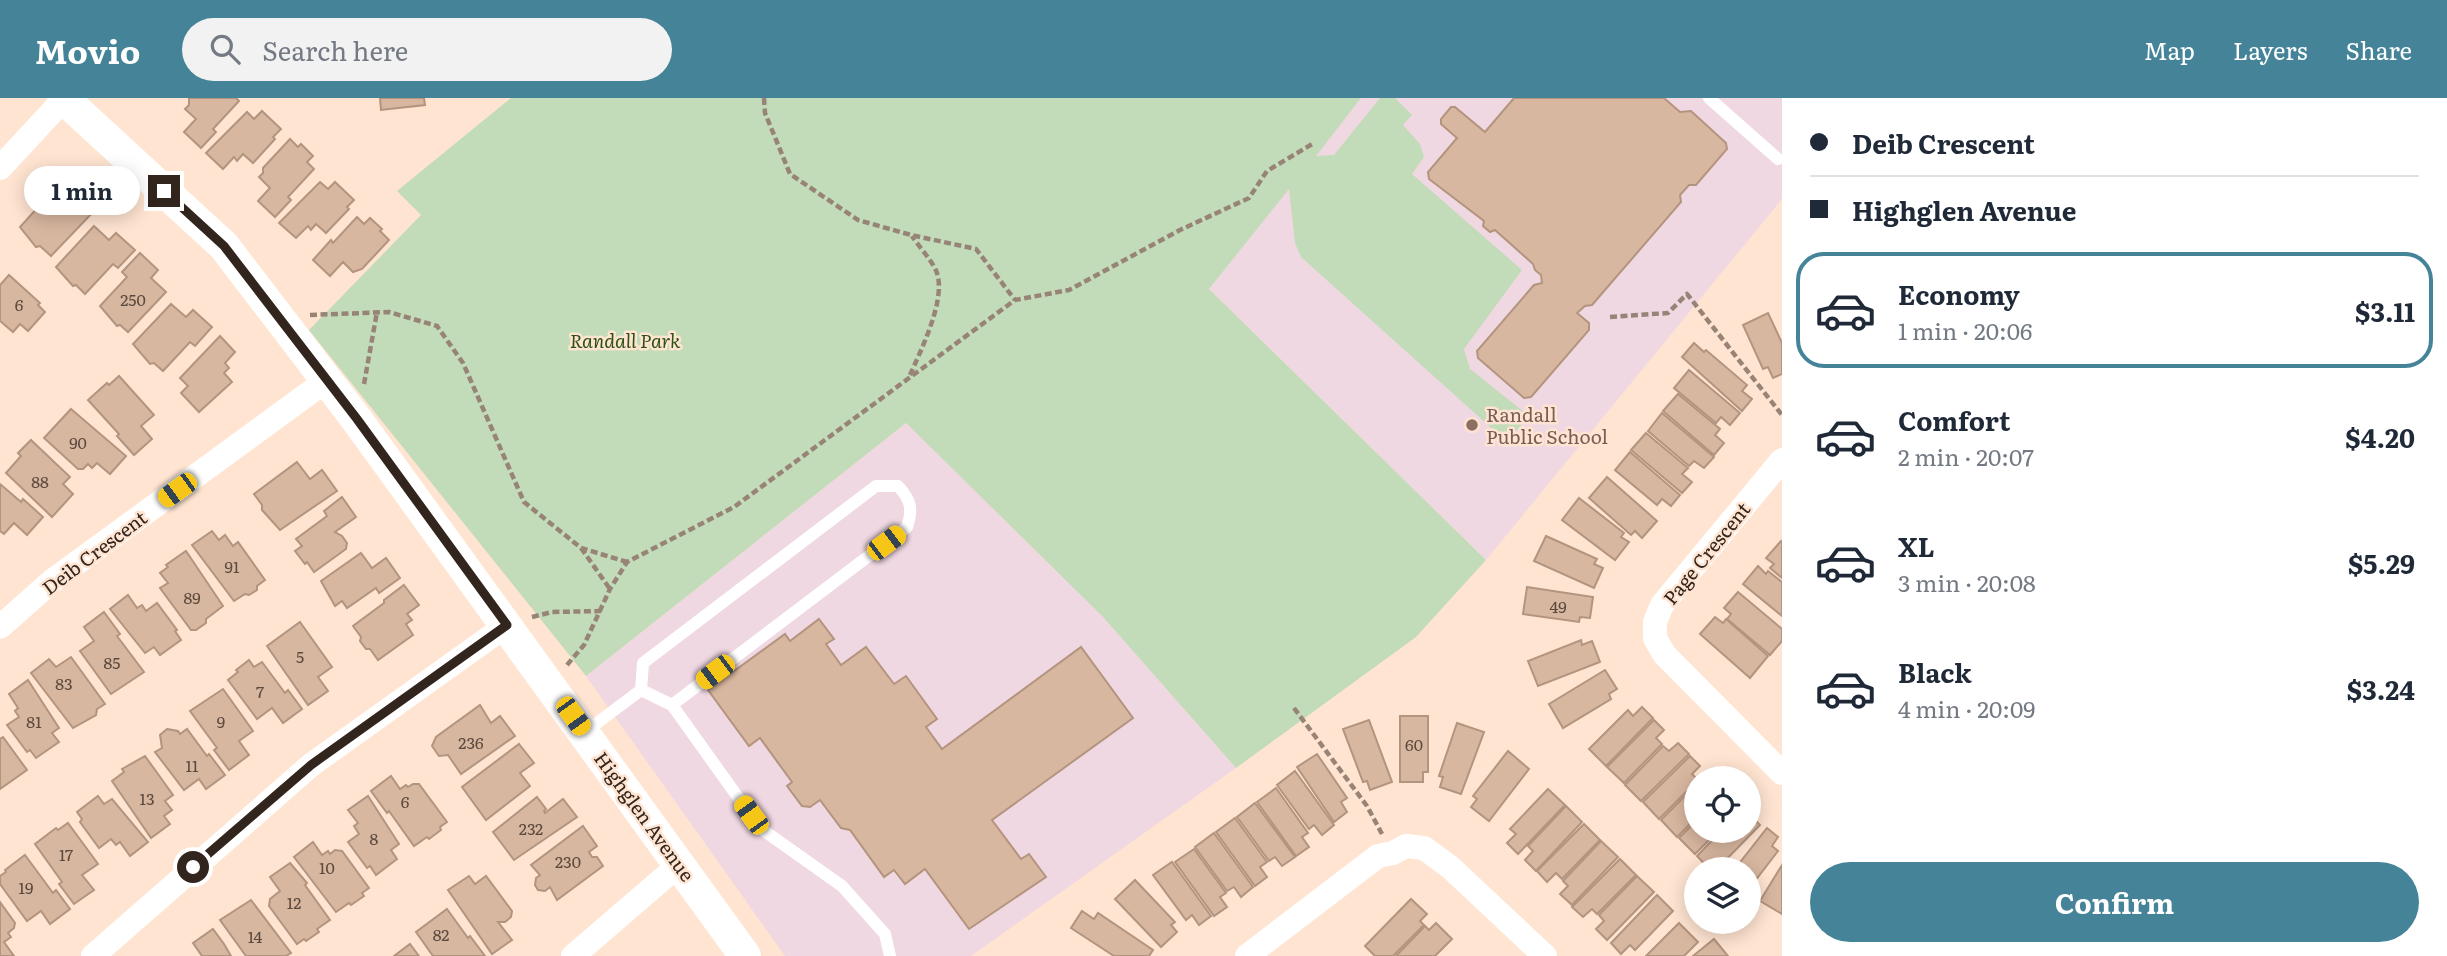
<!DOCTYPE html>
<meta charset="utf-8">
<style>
body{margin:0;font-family:Literata,serif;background:#f2f2f3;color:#1f2937;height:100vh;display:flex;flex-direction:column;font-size:26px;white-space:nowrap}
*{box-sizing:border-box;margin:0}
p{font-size:23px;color:#747a83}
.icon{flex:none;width:38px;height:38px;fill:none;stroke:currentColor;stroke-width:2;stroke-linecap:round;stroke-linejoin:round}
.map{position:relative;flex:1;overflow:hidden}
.details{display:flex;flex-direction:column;background:#fff;width:665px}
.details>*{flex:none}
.hud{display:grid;align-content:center;height:154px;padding:0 28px;background:#fff}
.tools{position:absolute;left:1684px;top:668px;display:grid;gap:14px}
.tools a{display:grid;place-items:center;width:77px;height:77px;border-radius:50%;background:#fff;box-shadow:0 4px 18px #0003;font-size:35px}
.end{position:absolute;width:32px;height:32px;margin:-16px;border:9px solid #32251d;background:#fff;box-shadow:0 0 0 4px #fff}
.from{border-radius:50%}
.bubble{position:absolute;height:49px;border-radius:24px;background:#fff;box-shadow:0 4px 18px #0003;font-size:23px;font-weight:700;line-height:49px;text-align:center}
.car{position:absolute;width:21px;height:42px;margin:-21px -10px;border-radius:9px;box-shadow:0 0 5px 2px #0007;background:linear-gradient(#f5c518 24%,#345 0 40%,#f5c518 0 76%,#345 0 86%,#f5c518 0)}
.hud b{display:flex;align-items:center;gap:24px;height:66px;font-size:26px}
.hud b+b{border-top:2px solid #e0e1e3}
.hud i{width:18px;height:18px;background:#1f2937}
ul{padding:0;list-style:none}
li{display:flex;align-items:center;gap:21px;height:116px;margin:0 14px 10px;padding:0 14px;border:4px solid transparent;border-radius:28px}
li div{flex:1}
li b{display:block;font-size:26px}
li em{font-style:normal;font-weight:700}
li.active{border-color:#448398}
li>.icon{width:63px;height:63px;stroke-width:1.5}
.cta{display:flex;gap:14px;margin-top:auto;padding:14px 28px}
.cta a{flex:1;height:80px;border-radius:42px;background:#448398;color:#fff;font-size:28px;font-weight:700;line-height:80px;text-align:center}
header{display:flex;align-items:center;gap:42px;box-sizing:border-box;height:98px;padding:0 35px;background:#448398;color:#fff}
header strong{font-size:33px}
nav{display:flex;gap:38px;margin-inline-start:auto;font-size:24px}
.search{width:490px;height:63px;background:#f2f2f3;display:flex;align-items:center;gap:18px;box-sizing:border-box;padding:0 24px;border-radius:38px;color:#747a83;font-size:26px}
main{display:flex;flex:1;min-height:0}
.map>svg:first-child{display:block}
.education{fill:#f0d8e3}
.green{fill:#c2dbb8}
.building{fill:#d8b7a0;stroke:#b3947e;stroke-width:2}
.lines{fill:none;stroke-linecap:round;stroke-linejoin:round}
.path{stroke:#988477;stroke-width:4.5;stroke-dasharray:7 3.5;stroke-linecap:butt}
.service{stroke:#fff;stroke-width:12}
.minor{stroke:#fff;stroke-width:24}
.tertiary{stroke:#fff;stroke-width:32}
.route{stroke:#32251d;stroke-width:9}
.education-dot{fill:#8d6e63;stroke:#ffe4d1;stroke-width:2.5}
.labels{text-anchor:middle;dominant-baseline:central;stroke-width:5;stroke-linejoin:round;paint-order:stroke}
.number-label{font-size:16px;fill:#5c4a3e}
.park-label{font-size:19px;font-style:italic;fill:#2b5214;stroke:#ffe4d1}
.education-label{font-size:19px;fill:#785e54;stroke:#ffe4d1;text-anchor:start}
.street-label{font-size:19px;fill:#32251d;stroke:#ffe4d1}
</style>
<header>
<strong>Movio</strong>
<div class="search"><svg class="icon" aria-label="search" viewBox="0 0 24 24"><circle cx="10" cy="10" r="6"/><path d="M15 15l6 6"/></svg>Search here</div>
<nav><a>Map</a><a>Layers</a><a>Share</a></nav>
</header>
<main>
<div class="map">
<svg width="1782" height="858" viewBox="0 0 1782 858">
<rect width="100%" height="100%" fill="#ffe4d1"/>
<g class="education">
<polygon points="1361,0 1782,0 1782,101 1486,462 1209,191"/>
<polygon points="906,325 1103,519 1236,670 971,858 785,858 586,578"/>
</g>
<polygon class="green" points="511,0 1361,0 1316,58 1334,57 1380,0 1395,0 1412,17 1403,27 1420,46 1424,59 1412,76 1522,172 1464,251 1470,271 1529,318 1507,344 1301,159 1295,145 1289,91 1209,191 1486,462 1416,539 1236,670 1103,519 906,325 586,578 309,232 421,117 397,93"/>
<g class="building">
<polygon points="189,0 236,0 239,3 213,31 216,34 201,50 184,34 196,21 185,11 189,7"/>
<polygon points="380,0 424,0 425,7 381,12"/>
<polygon points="1514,0 1664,0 1680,14 1691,13 1726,45 1727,51 1696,87 1689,87 1680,97 1681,104 1592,207 1585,208 1577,215 1589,225 1589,232 1531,299 1524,300 1478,260 1477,253 1534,187 1542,185 1541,177 1535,172 1533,166 1495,132 1490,134 1483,128 1484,123 1429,81 1428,74 1457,40 1441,26 1441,21 1451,9 1455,9 1485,34"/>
<polygon points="262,13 281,31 273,39 275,41 253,65 243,56 237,63 234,59 223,71 206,55 247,14 254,21"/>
<polygon points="290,41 298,49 301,46 313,58 307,64 314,71 288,99 291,102 275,119 258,103 270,90 259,79 263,75 263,70"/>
<polygon points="320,84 328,91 335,84 354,102 347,109 349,111 326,135 316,126 311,132 308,128 296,140 279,125"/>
<polygon points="79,95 96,111 51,158 40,148 36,149 20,129 49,97 57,105 62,100 69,106"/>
<polygon points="357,119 364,126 370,120 382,131 380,133 389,142 362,171 353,174 343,164 330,178 313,162 331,142 333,145"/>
<polygon points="94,128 109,142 116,135 135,152 118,170 113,166 85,196 76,187 73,188 56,169"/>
<polygon points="140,155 158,172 151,180 166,194 128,234 120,227 117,228 100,208 127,179 122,174"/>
<polygon points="9,177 40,205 38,207 45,214 28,233 20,226 13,234 0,223 0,187"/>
<polygon points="171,206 186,219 193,212 212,229 195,248 190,244 163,273 154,265 150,266 133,246"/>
<polygon points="1768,215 1782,245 1782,276 1773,280 1768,269 1763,271 1743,227"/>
<polygon points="220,238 235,254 225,265 229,270 224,275 232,284 199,314 181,295 188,288 180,280"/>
<polygon points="1694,245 1704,254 1706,252 1747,287 1742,293 1752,301 1742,313 1682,259"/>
<polygon points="1689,272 1740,315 1730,327 1721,319 1716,325 1674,290"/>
<polygon points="119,278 154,317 141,328 152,341 134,357 117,338 119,336 88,302 107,285 109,287"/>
<polygon points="1678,296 1720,331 1715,337 1724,345 1714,357 1663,313"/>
<polygon points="71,311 126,358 110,376 97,365 92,370 88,366 83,371 78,371 44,340"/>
<polygon points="1662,315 1714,359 1704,370 1694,363 1689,368 1648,333"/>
<polygon points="1646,335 1688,370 1682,376 1692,384 1682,395 1631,352"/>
<polygon points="31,342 70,379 63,386 73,396 52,419 6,375 21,358 18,355"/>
<polygon points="1630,354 1680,397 1671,408 1662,401 1657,407 1615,372"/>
<polygon points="297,364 310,381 322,372 337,393 280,432 262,412 262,407 254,396"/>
<polygon points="1607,379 1657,423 1642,440 1635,433 1631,437 1589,400"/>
<polygon points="0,386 21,404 23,401 43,419 27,437 14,425 4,436 0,433"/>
<polygon points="342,399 356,419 335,434 342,438 347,445 346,451 314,474 307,464 305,466 295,453 302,448 296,441 327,418 324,413"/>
<polygon points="1579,400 1624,435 1621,439 1629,444 1615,462 1562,422"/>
<polygon points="212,433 219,442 225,437 233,448 238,444 265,482 257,488 257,492 249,497 245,496 234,503 192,447"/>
<polygon points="1546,438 1597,461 1594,466 1603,470 1594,490 1534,463"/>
<polygon points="1781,443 1782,444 1782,480 1770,470 1774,466 1766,460"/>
<polygon points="186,453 223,508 206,521 206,525 196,532 191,532 160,490 168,485 160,475 168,469 166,467"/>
<polygon points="361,455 372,470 386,460 400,480 379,495 376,490 347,510 342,503 335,508 321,483"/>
<polygon points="1758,468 1766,476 1768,473 1782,484 1782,518 1743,486"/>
<polygon points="404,487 419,507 407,516 412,522 406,526 413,537 378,562 370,551 366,551 360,543 361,539 353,528 384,505 384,502"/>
<polygon points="1527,489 1593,499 1590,520 1580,519 1579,524 1523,516"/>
<polygon points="1738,494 1782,531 1782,543 1770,557 1727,521 1731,516 1724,510"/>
<polygon points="128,497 137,510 142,507 146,513 157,505 177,532 175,533 181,542 160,557 154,549 145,555 110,511"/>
<polygon points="104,514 120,536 117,538 144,574 111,596 80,553 94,543 84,529"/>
<polygon points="1715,519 1723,525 1726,521 1768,558 1750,580 1700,536"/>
<polygon points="819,521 834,541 826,546 841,567 866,549 894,586 906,578 937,621 926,629 942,651 1081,549 1133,620 992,722 1021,761 1029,756 1046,779 969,831 925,771 905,786 894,772 884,779 850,732 841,730 820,702 810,709 802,708 787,688 792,684 760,640 749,648 708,592 785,536 790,543"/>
<polygon points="300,524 332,569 318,579 328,593 308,607 267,548"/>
<polygon points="1581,542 1582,547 1592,543 1600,564 1538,588 1528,563"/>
<polygon points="71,559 105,606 97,611 96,617 73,630 31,575 49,561 56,569"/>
<polygon points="249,562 254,569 262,564 285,595 288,592 302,611 283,625 272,610 257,621 228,582 238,574 236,572"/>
<polygon points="1605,572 1617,591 1609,596 1611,601 1563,630 1549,606"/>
<polygon points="28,582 59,630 52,635 59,644 36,660 30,652 27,654 7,627 19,619 15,613 18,610 9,596"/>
<polygon points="223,591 253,633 239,643 249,657 229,672 214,652 217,650 190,613"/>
<polygon points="480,607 491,625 500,618 515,638 461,676 448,657 439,658 432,648 436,639"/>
<polygon points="1642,609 1653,620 1606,668 1589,651 1628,612 1633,618"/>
<polygon points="1400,618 1428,618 1428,674 1423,674 1423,684 1400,684"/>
<polygon points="1369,622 1392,684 1370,692 1367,683 1363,684 1343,631"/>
<polygon points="1654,622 1664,632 1656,640 1662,646 1624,685 1607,669"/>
<polygon points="1457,625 1484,634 1461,696 1440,689 1443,679 1439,678"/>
<polygon points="167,631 178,633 180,636 187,631 207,658 209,656 225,677 206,691 199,681 184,692 155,654 162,650 160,637"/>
<polygon points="3,639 27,672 0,691 0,641"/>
<polygon points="1678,645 1689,656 1641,703 1625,687 1663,648 1669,653"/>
<polygon points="519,646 534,665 520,675 530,688 486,722 462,689"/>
<polygon points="1508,653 1529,671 1489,723 1471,709 1477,701 1473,698"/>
<polygon points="1317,656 1347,700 1341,704 1347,714 1334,724 1297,669"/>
<polygon points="145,658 173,697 165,703 172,712 164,718 170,726 151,740 112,683 124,674 122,671"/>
<polygon points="1690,658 1700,668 1692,676 1697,681 1696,684 1659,721 1643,704"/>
<polygon points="1295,673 1334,727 1322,737 1314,727 1309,731 1277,687"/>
<polygon points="391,678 400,691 406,687 408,689 413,686 419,686 447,724 440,729 441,732 429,741 427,739 414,748 389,713 387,715 371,693"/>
<polygon points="1696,687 1696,720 1677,739 1661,722"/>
<polygon points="1276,690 1308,735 1302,739 1309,749 1296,758 1257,704"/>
<polygon points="1548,691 1565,707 1518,756 1507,745 1516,736 1510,731"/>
<polygon points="98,698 104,706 112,701 148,744 130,758 120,744 116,747 111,741 99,750 80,724 82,721 77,714"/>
<polygon points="368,698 399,746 391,752 397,761 376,777 370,768 367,770 348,744 359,736 354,728 358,725 348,712"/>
<polygon points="537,699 546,711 544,713 545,715 563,701 577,719 514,762 493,734"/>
<polygon points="1255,705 1295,759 1282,768 1275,759 1269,763 1237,719"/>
<polygon points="1566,708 1582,724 1536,773 1525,762 1533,753 1528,748"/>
<polygon points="1749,716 1760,727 1716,772 1710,772 1697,758 1721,733 1748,733"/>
<polygon points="1235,720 1267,764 1260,769 1267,779 1255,788 1216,734"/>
<polygon points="1696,723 1696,733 1718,733 1695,756 1679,740"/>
<polygon points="68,725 98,766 82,777 94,792 74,806 59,786 62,784 35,746 56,730 58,732"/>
<polygon points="1584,726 1600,742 1562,781 1556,775 1547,784 1537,773"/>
<polygon points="583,728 597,748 589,754 592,759 597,759 603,768 557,802 550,789 545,793 538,792 535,787 536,780 540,777 531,767"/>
<polygon points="1767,730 1778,739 1772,748 1778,753 1748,792 1748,772 1734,772"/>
<polygon points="1214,735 1253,789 1241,799 1234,789 1227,793 1195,749"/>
<polygon points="1601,743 1618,759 1572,807 1560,796 1568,788 1563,783"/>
<polygon points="313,744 322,757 328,753 330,756 335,752 342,753 369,790 362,795 364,798 351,807 349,805 336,814 294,759"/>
<polygon points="1194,751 1226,795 1220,799 1227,809 1214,818 1175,764"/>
<polygon points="25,757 53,795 56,792 70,811 50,826 41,813 27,823 0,786 0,778 6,774 5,772"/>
<polygon points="1620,761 1636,777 1597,816 1592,811 1583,819 1572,809"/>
<polygon points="1172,764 1211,818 1199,827 1192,817 1186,822 1153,777"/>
<polygon points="290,765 307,785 305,787 330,822 317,831 319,834 306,843 304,841 297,846 269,808 270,801 280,793 270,779"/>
<polygon points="1782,767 1782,816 1760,803"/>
<polygon points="469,778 475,786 486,778 512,813 511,819 505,824 498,824 512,842 492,856 448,792"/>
<polygon points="1637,778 1654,794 1607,842 1596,831 1604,823 1599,817"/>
<polygon points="1135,782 1175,824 1171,827 1177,834 1161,849 1115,801"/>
<polygon points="1657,797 1673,813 1635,852 1630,847 1621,856 1611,845"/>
<polygon points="1411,801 1427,816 1420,823 1424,827 1393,858 1375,858 1365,848"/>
<polygon points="251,802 291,855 286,858 246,858 220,822"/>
<polygon points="0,804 15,825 14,830 8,835 11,839 4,844 14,858 0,858"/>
<polygon points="447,811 468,840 470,838 485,858 433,858 416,834"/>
<polygon points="1082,813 1094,821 1098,815 1153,852 1149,858 1114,858 1071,830"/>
<polygon points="1436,825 1452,841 1435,858 1396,858 1425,828 1429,832"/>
<polygon points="1679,825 1698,844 1684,858 1646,858"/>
<polygon points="213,831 224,846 231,858 202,858 193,845"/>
<polygon points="1714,841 1728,858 1693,858"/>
<polygon points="410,846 419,858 394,858"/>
</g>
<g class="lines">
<g class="path">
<polyline points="764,0 765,15 790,76 858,122 911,137 976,151 1015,202"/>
<polyline points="310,217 389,214 437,228 463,265 524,404 581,450 627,464"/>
<polyline points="1610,219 1668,215 1687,196 1782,317"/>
<path d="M910,277C921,252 946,202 937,175C932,162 919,149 912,138"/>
<polyline points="364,286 377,214"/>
<polyline points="581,450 610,491"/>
<polyline points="532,519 552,514 601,513"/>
<polyline points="567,567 584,547 610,491 627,464 734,409 1015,202 1069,192 1180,132 1249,100 1267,73 1314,45"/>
<polyline points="1294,610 1367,708 1382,736"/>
</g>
<g class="service">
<polyline points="1709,0 1778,61"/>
<polyline points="672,607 760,730 842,788 885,836 890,858"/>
<path d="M585,634L641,592L672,607L907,429C913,411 911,402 898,388H876L643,565L641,592"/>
</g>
<g class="minor">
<polyline points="0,70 64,1"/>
<polyline points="1782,362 1662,507 1655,524 1655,540 1664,556 1782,675"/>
<polyline points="0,529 52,483 327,282"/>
<polyline points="93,858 311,667 507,527"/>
<polyline points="573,858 680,766"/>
<polyline points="1247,858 1378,758 1393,755 1406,748 1424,750 1450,769 1545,858"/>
</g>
<polyline class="tertiary" points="63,0 224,148 357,322 745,858"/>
</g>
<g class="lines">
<polyline class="route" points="164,93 224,148 357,321 507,527 311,667 193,769"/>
</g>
<circle class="education-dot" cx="1472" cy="327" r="7"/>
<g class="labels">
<g class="number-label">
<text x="133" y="201">250</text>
<text x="19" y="206">6</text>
<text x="78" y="344">90</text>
<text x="40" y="383">88</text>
<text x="232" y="468">91</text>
<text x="192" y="499">89</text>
<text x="1558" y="508">49</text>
<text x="300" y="558">5</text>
<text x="112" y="564">85</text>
<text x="64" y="585">83</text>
<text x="260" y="593">7</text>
<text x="34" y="623">81</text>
<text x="221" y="623">9</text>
<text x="471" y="644">236</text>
<text x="1414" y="646">60</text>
<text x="192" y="667">11</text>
<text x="147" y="700">13</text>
<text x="405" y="703">6</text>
<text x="531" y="730">232</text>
<text x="374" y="740">8</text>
<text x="66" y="756">17</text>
<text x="568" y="763">230</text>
<text x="327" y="769">10</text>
<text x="26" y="789">19</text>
<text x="294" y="804">12</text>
<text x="441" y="836">82</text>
<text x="255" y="838">14</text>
</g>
<g class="park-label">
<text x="625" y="242">Randall Park</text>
</g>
<g class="education-label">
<text x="1486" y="316">Randall<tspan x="1486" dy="22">Public School</tspan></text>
</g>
<g class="street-label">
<text transform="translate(94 454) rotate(-37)">Deib Crescent</text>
<text transform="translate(1706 455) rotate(-51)">Page Crescent</text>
<text transform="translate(645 718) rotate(54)">Highglen Avenue</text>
</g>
</g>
</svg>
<div class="tools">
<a><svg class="icon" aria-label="locate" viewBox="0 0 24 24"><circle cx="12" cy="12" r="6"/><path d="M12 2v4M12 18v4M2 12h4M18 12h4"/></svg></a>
<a><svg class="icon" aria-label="layers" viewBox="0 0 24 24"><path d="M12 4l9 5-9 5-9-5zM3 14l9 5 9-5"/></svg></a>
</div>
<i class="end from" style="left:193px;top:769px"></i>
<i class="end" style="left:164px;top:93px"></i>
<div class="bubble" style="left:24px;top:68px;width:116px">1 min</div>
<i class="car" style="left:177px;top:392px;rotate:234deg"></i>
<i class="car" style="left:886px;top:445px;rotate:53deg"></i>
<i class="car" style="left:715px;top:574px;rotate:233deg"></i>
<i class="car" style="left:573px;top:618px;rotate:144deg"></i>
<i class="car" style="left:751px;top:717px;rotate:324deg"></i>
</div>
<section class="details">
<div class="hud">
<b><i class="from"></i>Deib Crescent</b>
<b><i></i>Highglen Avenue</b>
</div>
<ul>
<li class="active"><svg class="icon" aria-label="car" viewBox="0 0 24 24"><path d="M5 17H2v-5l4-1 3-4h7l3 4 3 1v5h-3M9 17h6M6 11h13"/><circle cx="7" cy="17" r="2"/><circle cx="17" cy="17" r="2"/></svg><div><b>Economy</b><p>1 min · 20:06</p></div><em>$3.11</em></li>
<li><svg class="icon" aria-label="car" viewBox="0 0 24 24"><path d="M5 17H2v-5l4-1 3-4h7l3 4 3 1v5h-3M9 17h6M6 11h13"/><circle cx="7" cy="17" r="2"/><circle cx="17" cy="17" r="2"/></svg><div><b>Comfort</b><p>2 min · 20:07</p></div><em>$4.20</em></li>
<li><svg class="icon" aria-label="car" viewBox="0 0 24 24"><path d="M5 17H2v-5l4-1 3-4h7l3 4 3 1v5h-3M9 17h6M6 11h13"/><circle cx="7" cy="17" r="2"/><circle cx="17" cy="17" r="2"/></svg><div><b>XL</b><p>3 min · 20:08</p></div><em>$5.29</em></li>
<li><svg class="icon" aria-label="car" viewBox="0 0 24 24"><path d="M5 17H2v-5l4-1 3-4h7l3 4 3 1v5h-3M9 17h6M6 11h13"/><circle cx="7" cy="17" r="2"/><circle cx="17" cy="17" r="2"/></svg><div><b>Black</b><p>4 min · 20:09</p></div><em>$3.24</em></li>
</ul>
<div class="cta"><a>Confirm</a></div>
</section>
</main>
